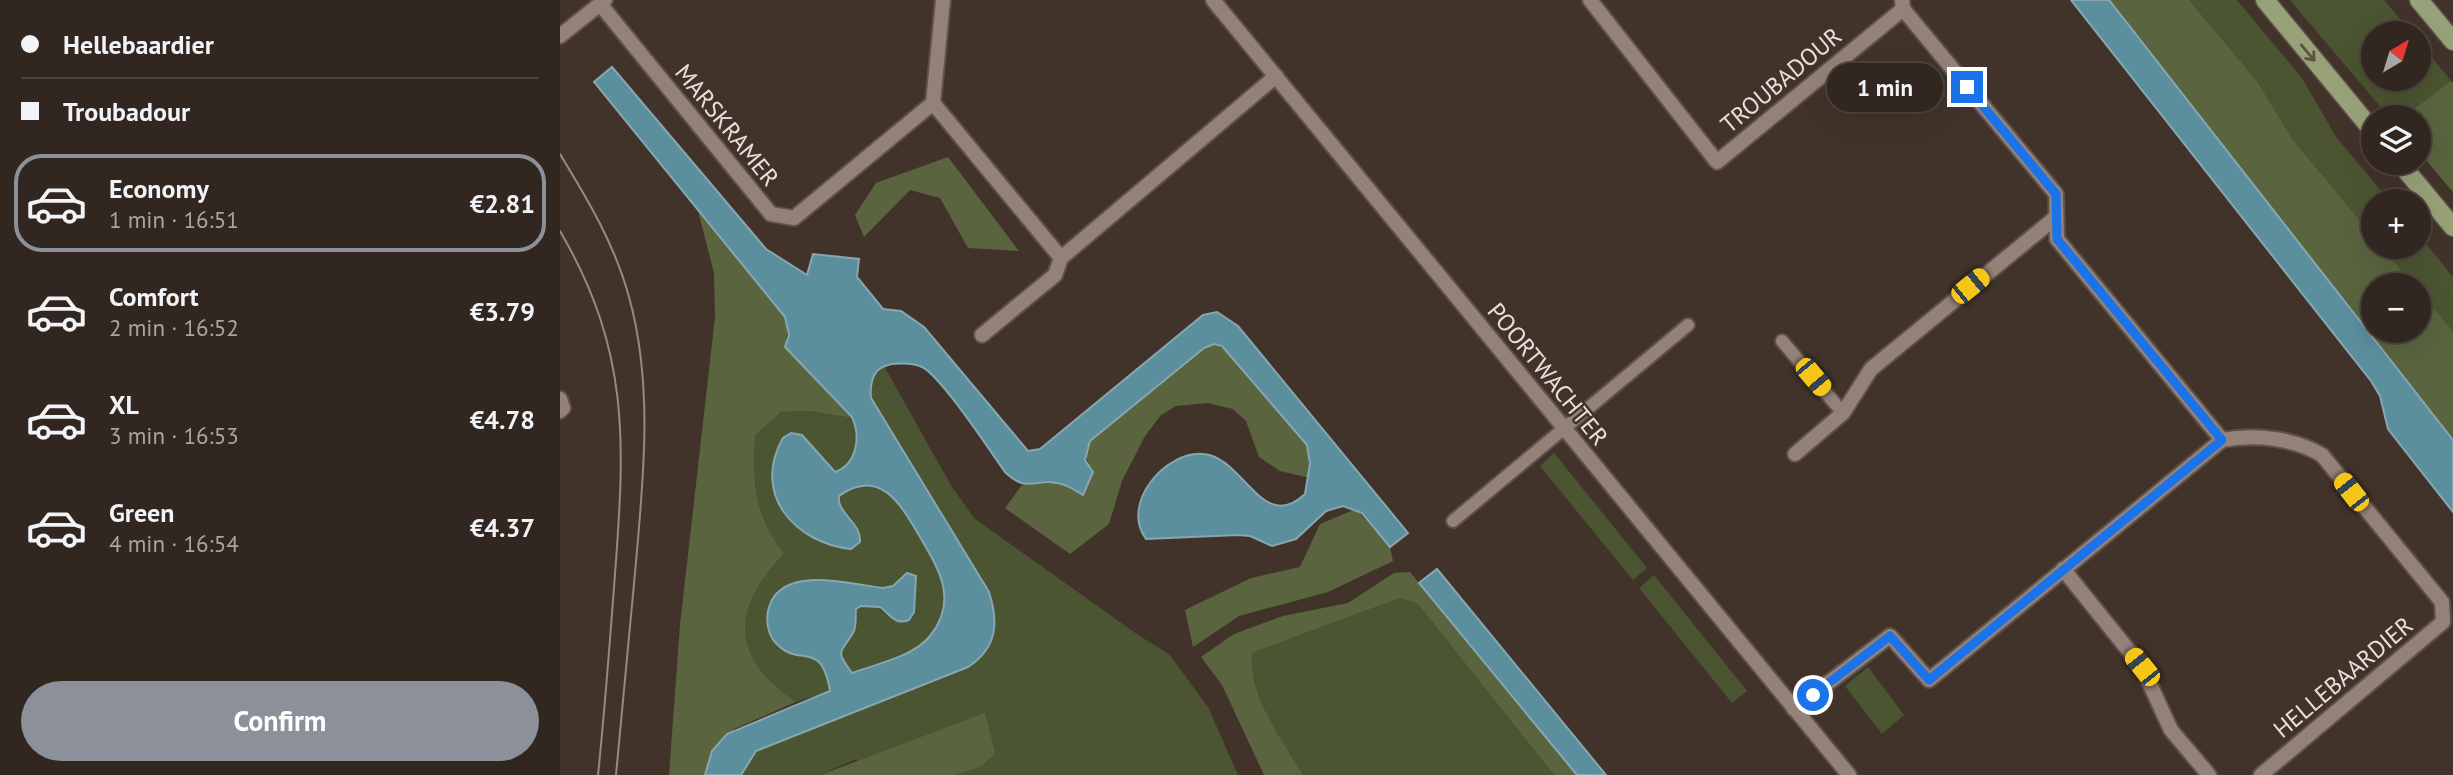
<!DOCTYPE html>
<meta charset="utf-8">
<style>
body{margin:0;font-family:"PT Sans",sans-serif;background:#3a2e29;color:#f1f3f6;height:100vh;display:flex;flex-direction:column;font-size:26px;white-space:nowrap}
*{box-sizing:border-box;margin:0}
p{font-size:23px;color:#a8a5a5}
.icon{flex:none;width:38px;height:38px;fill:none;stroke:currentColor;stroke-width:2;stroke-linecap:round;stroke-linejoin:round}
.map{position:relative;flex:1;overflow:hidden}
.side{display:flex;flex-direction:column;background:#322620;width:560px}
.side>*{flex:none}
.banner{display:grid;align-content:center;height:154px;padding:0 21px;background:#322620}
.needle{width:46px;rotate:38deg}
.tools{position:absolute;left:1801px;top:21px;display:grid;gap:14px}
.tools a{display:grid;place-items:center;width:70px;height:70px;border-radius:50%;background:#322620;box-shadow:0 7px 28px #0002,0 0 0 2px #4d433e;font-size:35px}
.end{position:absolute;width:32px;height:32px;margin:-16px;border:9px solid #1a73e8;background:#fff;box-shadow:0 0 0 4px #fff}
.from{border-radius:50%}
.bubble{position:absolute;height:49px;border-radius:24px;background:#322620;box-shadow:0 7px 28px #0002,0 0 0 2px #4d433e;font-size:23px;font-weight:600;line-height:49px;text-align:center}
.car{position:absolute;width:21px;height:42px;margin:-21px -10px;border-radius:9px;box-shadow:0 0 5px 2px #0007;background:linear-gradient(#f5c518 24%,#345 0 40%,#f5c518 0 76%,#345 0 86%,#f5c518 0)}
.banner b{display:flex;align-items:center;gap:24px;height:66px;font-size:26px}
.banner b+b{border-top:2px solid #4d433e}
.banner i{width:18px;height:18px;background:#f1f3f6}
ul{padding:0;list-style:none}
li{display:flex;align-items:center;gap:21px;height:98px;margin:0 14px 10px;padding:0 7px;border:4px solid transparent;border-radius:28px}
li div{flex:1}
li b{display:block;font-size:26px}
li em{font-style:normal;font-weight:600}
li.current{border-color:#8c9099}
li>.icon{width:63px;height:63px;stroke-width:1.5}
.cta{display:flex;gap:14px;margin-top:auto;padding:14px 21px}
.cta a{flex:1;height:80px;border-radius:42px;background:#8c9099;color:#fff;font-size:28px;font-weight:600;line-height:80px;text-align:center}
main{display:flex;flex:1;min-height:0}
.map>svg:first-child{display:block}
.green{fill:#4b5531}
.forest{fill:#5a653f}
.water{fill:#5c8f9e;stroke:#87a7b0;stroke-width:2}
.lines{fill:none;stroke-linecap:round;stroke-linejoin:round}
.lane-casing{stroke:#5e514b;stroke-width:16}
.street-casing{stroke:#5e514b;stroke-width:18}
.primary-casing{stroke:#5e514b;stroke-width:21}
.lane{stroke:#948278;stroke-width:12}
.street{stroke:#948278;stroke-width:14}
.primary{stroke:#97a278;stroke-width:18}
.tram{stroke:#968982;stroke-width:2}
.oneway{stroke:#5c5441}
.route{stroke:#1a73e8;stroke-width:9}
.labels{text-anchor:middle;dominant-baseline:central;stroke-width:5;stroke-linejoin:round;paint-order:stroke}
.street-label{font-size:24px;fill:#eadfda;stroke:#42332a}
</style>
<main>
<section class="side">
<div class="banner">
<b><i class="from"></i>Hellebaardier</b>
<b><i></i>Troubadour</b>
</div>
<ul>
<li class="current"><svg class="icon" aria-label="car" viewBox="0 0 24 24"><path d="M5 17H2v-5l4-1 3-4h7l3 4 3 1v5h-3M9 17h6M6 11h13"/><circle cx="7" cy="17" r="2"/><circle cx="17" cy="17" r="2"/></svg><div><b>Economy</b><p>1 min · 16:51</p></div><em>€2.81</em></li>
<li><svg class="icon" aria-label="car" viewBox="0 0 24 24"><path d="M5 17H2v-5l4-1 3-4h7l3 4 3 1v5h-3M9 17h6M6 11h13"/><circle cx="7" cy="17" r="2"/><circle cx="17" cy="17" r="2"/></svg><div><b>Comfort</b><p>2 min · 16:52</p></div><em>€3.79</em></li>
<li><svg class="icon" aria-label="car" viewBox="0 0 24 24"><path d="M5 17H2v-5l4-1 3-4h7l3 4 3 1v5h-3M9 17h6M6 11h13"/><circle cx="7" cy="17" r="2"/><circle cx="17" cy="17" r="2"/></svg><div><b>XL</b><p>3 min · 16:53</p></div><em>€4.78</em></li>
<li><svg class="icon" aria-label="car" viewBox="0 0 24 24"><path d="M5 17H2v-5l4-1 3-4h7l3 4 3 1v5h-3M9 17h6M6 11h13"/><circle cx="7" cy="17" r="2"/><circle cx="17" cy="17" r="2"/></svg><div><b>Green</b><p>4 min · 16:54</p></div><em>€4.37</em></li>
</ul>
<div class="cta"><a>Confirm</a></div>
</section>
<div class="map">
<svg width="1893" height="775" viewBox="0 0 1893 775">
<rect width="100%" height="100%" fill="#42332a"/>
<g class="green">
<polygon points="1629,0 1677,0 1742,78 1776,137 1830,201 1813,201 1813,236 1733,140 1697,81"/>
<polygon points="1730,0 1824,0 1852,33 1813,33 1813,79 1858,79 1859,41 1891,81 1843,117 1829,117"/>
<polygon points="1859,235 1893,277 1893,331 1859,290 1858,285 1854,285 1822,247 1858,247"/>
<path d="M324,366L392,487L414,518L578,635L609,654L648,707L678,775H395L421,767L294,760L260,775H181L196,751L408,667C427,655 434,644 435,622L311,398L313,379Z"/>
<path d="M249,411L292,418C301,437 297,464 275,472L242,435L218,448C214,467 215,478 219,497C228,533 250,535 283,548L297,528L279,505V496C320,467 340,503 359,535C378,568 399,603 369,638C351,657 316,664 292,673C276,650 280,654 293,633C297,626 294,617 296,609C316,597 324,616 339,622L353,574L347,573L333,586L323,588L242,580L219,589L247,655L266,668L270,691L236,702C171,658 170,609 224,554C194,513 193,485 195,436L221,412Z"/>
<polygon points="994,453 1087,568 1073,580 980,466"/>
<polygon points="1094,575 1187,691 1172,703 1079,588"/>
<path d="M840,598L858,604L994,775H743C722,739 688,695 692,653Z"/>
<polygon points="1308,667 1344,715 1322,734 1285,686"/>
</g>
<g class="forest">
<polygon points="1549,0 1629,0 1697,81 1733,140 1813,236 1813,247 1822,247 1854,285 1813,285 1813,331 1858,331 1859,290 1893,331 1893,440"/>
<polygon points="1891,81 1893,83 1893,192 1859,152 1858,117 1843,117"/>
<polygon points="388,157 459,251 408,248 380,198 350,190 304,237 295,215 316,183"/>
<path d="M138,211L225,317L229,324L225,347L292,418L249,411L221,412L195,436C193,485 194,513 224,554C170,609 171,658 236,702L174,729L146,769L145,775H109L120,625L155,317L154,273Z"/>
<polygon points="654,344 670,352 747,445 750,478 720,471 699,457 686,421 673,409 647,403 616,406 601,415 585,436 562,481 549,524 510,554 445,508 462,485 498,483 523,495 529,467 525,451 530,441 644,348"/>
<polygon points="796,509 830,547 833,561 768,592 679,616 633,647 625,610 691,578 740,567 760,524"/>
<path d="M850,572L859,583L1017,775H994L858,604L840,598L692,653C688,695 722,739 743,775H704L662,685L641,657L674,634L723,616L788,603L834,573Z"/>
<polygon points="425,713 435,753 421,767 395,775 260,775"/>
</g>
<g class="water">
<polygon points="1511,0 1549,0 1893,440 1893,512 1828,429 1820,396 1811,381"/>
<path d="M52,67L206,249L247,275L253,254L299,259L297,277L323,309L341,311L364,327L468,451L480,449L643,315L657,312L678,326L848,533L830,547L802,513L783,506L766,511L736,539L712,546L690,536L678,535L586,539C560,504 605,451 643,454C683,456 702,535 745,494L750,464L747,445L662,346L654,344L644,348L530,441L525,460L533,472L523,495C515,490 506,484 497,483C473,479 467,493 445,472C430,451 381,376 362,367C353,363 334,362 325,366C312,371 310,386 311,398L429,592C439,623 437,648 408,667L196,751L181,775H145L152,751L167,734L270,691C261,637 239,670 215,642C208,634 206,621 208,611C218,563 288,584 323,588L333,586L347,573L356,576L354,612L349,620C335,626 330,614 320,607L301,606L296,609C295,617 297,626 293,633C280,654 275,650 292,673C316,664 353,657 370,636C400,599 377,566 357,532C339,501 318,468 279,496C276,513 302,523 300,542L291,549C235,543 191,494 223,438L231,433L242,435L275,472C297,464 301,437 292,417L225,347L229,335L225,317L34,82Z"/>
<polygon points="877,569 1046,775 1017,775 859,583"/>
</g>
<g class="lines">
<g class="lane-casing">
<g id="lane">
<polyline points="1222,341 1283,413"/>
<polyline points="893,521 1128,325"/>
</g>
</g>
<g class="street-casing">
<g id="street">
<polyline points="653,0 1289,775"/>
<polyline points="1030,0 1157,162 1343,9"/>
<polyline points="1342,0 1343,9 1496,194 1497,239 1662,440"/>
<polyline points="40,4 211,214 234,218 373,103 383,0"/>
<polyline points="0,36 45,0"/>
<polyline points="373,103 501,258"/>
<polyline points="422,335 495,275 501,258 716,76"/>
<polyline points="0,399 3,408 0,411"/>
<polyline points="1235,454 1283,413 1311,369 1495,218"/>
<polyline points="1503,569 1582,667 1611,730 1649,775"/>
<path d="M1234,709L1330,636L1369,680L1662,440C1696,434 1733,438 1762,455L1882,602L1883,622L1701,775"/>
</g>
</g>
<g class="primary-casing">
<g id="primary">
<polyline points="1705,0 1813,131"/>
<polyline points="1859,0 1893,41"/>
<polyline points="1840,163 1893,227"/>
</g>
</g>
<use href="#lane" class="lane"/>
<use href="#street" class="street"/>
<use href="#primary" class="primary"/>
<g class="tram">
<path d="M0,154C28,200 55,245 69,297C94,386 83,483 75,573C69,641 62,708 56,775"/>
<path d="M0,231C70,351 65,441 55,574C50,641 45,708 38,775"/>
</g>
</g>
<defs><path id="oneway-shaft" d="M-6 0H5M1.5-3L5.5 0L1.5 3" fill="none" stroke-width="1.6" stroke-linecap="round" stroke-linejoin="round" transform="scale(1.75)"/></defs>
<use class="oneway" href="#oneway-shaft" transform="translate(1748 53) rotate(50)"/>
<g class="lines">
<polyline class="route" points="1253,695 1330,636 1369,680 1662,440 1497,239 1496,194 1407,87"/>
</g>
<g class="labels">
<g class="street-label">
<text transform="translate(1221 80) rotate(-40)">TROUBADOUR</text>
<text transform="translate(167 125) rotate(51)">MARSKRAMER</text>
<text transform="translate(988 374) rotate(51)">POORTWACHTER</text>
<text transform="translate(1783 677) rotate(-40)">HELLEBAARDIER</text>
</g>
</g>
</svg>
<div class="tools">
<a><svg class="needle" viewBox="-14 -14 28 28"><path d="M0-13l5 13h-10z" fill="#e53935"/><path d="M0 13l5-13h-10z" fill="#a8a5a5"/></svg></a>
<a><svg class="icon" aria-label="layers" viewBox="0 0 24 24"><path d="M12 4l9 5-9 5-9-5zM3 14l9 5 9-5"/></svg></a>
<a>+</a>
<a>−</a>
</div>
<i class="end from" style="left:1253px;top:695px"></i>
<i class="end" style="left:1407px;top:87px"></i>
<div class="bubble" style="left:1267px;top:63px;width:116px">1 min</div>
<i class="car" style="left:1410px;top:286px;rotate:51deg"></i>
<i class="car" style="left:1253px;top:377px;rotate:140deg"></i>
<i class="car" style="left:1791px;top:492px;rotate:322deg"></i>
<i class="car" style="left:1582px;top:667px;rotate:321deg"></i>
</div>
</main>
